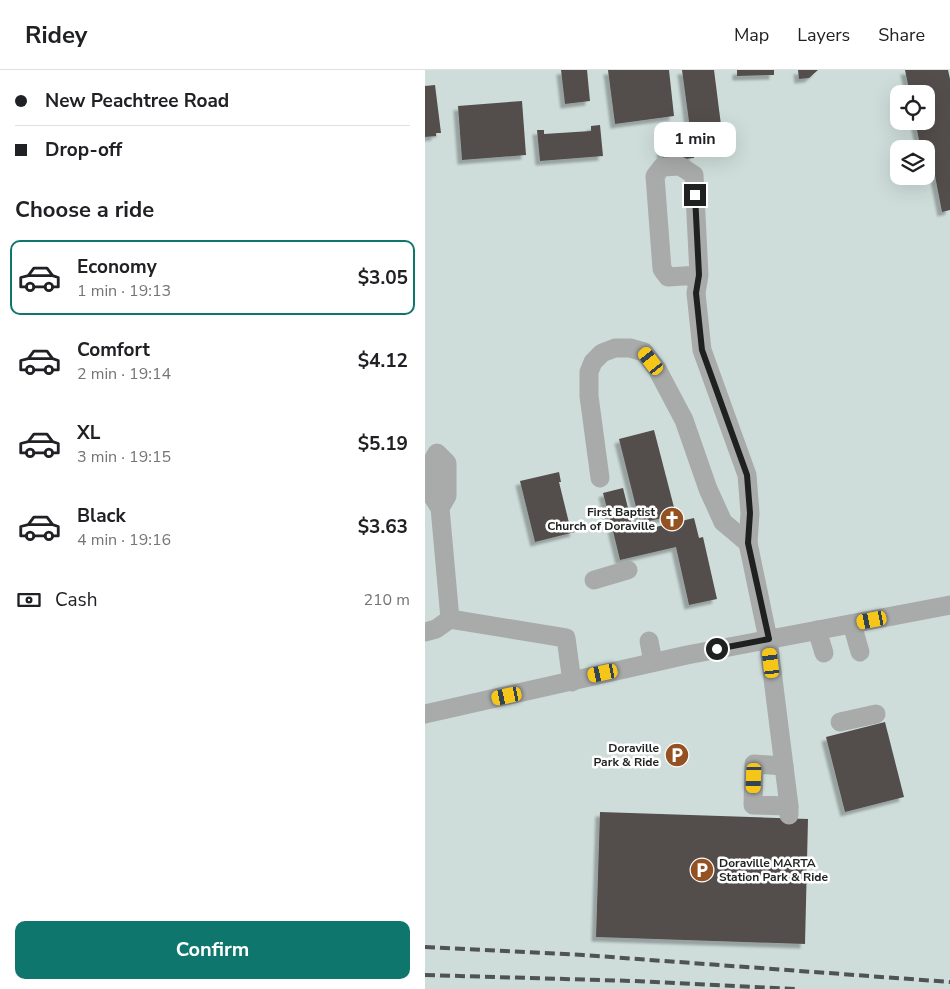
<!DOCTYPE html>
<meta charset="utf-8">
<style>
body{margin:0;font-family:"Nunito Sans",sans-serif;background:#f6f6f6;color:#202124;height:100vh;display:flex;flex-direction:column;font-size:19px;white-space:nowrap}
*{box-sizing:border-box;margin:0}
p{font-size:16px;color:#757577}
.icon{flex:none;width:28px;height:28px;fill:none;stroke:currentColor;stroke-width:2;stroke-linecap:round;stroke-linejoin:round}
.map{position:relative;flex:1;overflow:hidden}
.details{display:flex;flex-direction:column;background:#fff;width:425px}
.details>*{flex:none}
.hud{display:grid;align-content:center;height:110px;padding:0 15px;background:#fff}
.controls{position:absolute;left:465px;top:15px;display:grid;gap:10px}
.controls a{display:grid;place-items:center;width:45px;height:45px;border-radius:10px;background:#fff;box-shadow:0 5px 20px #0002;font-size:25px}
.end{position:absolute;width:22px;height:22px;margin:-11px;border:6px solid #1f2121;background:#fff;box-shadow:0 0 0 2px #fff}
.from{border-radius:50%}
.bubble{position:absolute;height:35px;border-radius:10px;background:#fff;box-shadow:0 5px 20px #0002;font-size:16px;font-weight:700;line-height:35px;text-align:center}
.car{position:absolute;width:15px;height:30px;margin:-15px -8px;border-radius:6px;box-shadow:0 0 4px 1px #0007;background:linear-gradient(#f5c518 24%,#345 0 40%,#f5c518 0 76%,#345 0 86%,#f5c518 0)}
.hud b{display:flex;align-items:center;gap:18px;height:48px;font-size:19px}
.hud b+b{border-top:1px solid #e0e0e0}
.hud i{width:12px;height:12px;background:#202124}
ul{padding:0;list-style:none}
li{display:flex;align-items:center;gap:15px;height:75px;margin:0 10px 8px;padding:0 5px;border:2px solid transparent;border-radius:10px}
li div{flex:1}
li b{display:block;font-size:19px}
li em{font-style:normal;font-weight:700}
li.active{border-color:#0f766e}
li>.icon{width:45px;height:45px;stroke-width:1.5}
h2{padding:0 15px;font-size:22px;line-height:60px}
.pay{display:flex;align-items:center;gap:12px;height:55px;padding:0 15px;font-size:19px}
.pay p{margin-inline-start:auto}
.cta{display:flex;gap:10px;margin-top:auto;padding:10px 15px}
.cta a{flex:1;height:58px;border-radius:10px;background:#0f766e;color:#fff;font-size:20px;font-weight:700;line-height:58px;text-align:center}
header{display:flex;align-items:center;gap:30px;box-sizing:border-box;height:70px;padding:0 25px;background:#fff;border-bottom:1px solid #e0e0e0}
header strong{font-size:24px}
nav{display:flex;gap:28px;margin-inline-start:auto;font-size:18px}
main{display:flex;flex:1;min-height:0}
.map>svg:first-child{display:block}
.built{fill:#ceddda;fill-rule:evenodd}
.building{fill:#524e4c;filter:url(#shadow)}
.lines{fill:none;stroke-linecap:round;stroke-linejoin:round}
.minor{stroke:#a9abab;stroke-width:19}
.rail{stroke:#505353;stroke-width:4;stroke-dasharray:10 5;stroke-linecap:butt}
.route{stroke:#1f2121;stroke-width:6}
.labels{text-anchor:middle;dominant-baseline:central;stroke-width:5;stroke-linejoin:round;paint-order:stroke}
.poi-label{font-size:12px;font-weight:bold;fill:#1f2121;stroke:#fff;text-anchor:end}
</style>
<header>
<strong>Ridey</strong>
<nav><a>Map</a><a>Layers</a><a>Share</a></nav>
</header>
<main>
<section class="details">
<div class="hud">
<b><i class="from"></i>New Peachtree Road</b>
<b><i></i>Drop-off</b>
</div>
<h2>Choose a ride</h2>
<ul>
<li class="active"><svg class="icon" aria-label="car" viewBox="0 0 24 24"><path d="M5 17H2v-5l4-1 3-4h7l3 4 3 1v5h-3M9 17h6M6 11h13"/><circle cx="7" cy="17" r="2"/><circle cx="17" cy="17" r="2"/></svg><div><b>Economy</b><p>1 min · 19:13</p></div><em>$3.05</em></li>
<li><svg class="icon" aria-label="car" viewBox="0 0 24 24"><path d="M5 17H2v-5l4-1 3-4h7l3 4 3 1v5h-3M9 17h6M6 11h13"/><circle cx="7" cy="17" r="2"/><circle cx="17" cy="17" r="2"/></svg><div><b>Comfort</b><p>2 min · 19:14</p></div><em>$4.12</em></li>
<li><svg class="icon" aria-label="car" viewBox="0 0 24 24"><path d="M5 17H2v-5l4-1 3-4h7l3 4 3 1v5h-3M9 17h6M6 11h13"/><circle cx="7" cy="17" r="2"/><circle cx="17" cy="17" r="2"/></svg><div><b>XL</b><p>3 min · 19:15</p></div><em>$5.19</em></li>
<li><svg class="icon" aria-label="car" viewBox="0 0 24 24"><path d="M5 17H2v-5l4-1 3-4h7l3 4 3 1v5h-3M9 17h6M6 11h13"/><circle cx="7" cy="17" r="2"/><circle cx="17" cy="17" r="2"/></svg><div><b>Black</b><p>4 min · 19:16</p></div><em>$3.63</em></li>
</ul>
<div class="pay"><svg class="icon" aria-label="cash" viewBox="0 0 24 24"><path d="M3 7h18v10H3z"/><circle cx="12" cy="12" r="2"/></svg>Cash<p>210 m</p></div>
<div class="cta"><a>Confirm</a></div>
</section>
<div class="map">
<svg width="525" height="919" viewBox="0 0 525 919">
<defs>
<filter id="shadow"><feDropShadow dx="-4.5" dy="4.5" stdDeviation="1" flood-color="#0004"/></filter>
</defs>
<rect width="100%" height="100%" fill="#e1e7e5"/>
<path class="built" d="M0,0H525V919H0ZM474,24H501V51H474ZM474,79H501V106H474Z"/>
<g class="building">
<polygon points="136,0 162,0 165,31 140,34"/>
<polygon points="183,0 244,0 249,46 190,54"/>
<polygon points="257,0 289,0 296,55 265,59"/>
<polygon points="312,0 349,0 349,5 312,6"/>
<polygon points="373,0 393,0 384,8 374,9"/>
<polygon points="480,0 523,0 525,9 525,140 517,142 510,106 503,108 501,79 496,79 490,51 501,51 501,24 485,24"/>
<polygon points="10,15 16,63 11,63 11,66 0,67 0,16"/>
<polygon points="97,31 101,85 37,90 33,36"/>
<polygon points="175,55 178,86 115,91 112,60 119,60 119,64 166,61 166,56"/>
<polygon points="267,72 269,88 238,91 236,79"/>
<polygon points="229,360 251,445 215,453 194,369"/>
<polygon points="134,402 136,412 134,412 145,457 148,457 150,462 110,472 95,411"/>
<polygon points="198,418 209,462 269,448 274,468 278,467 292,529 264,535 251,477 195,490 187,457 197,455 197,452 186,454 178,423"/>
<polygon points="460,652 479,727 420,742 401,667"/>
<polygon points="175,742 383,749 380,874 171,867"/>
</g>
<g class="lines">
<g class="minor">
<polyline points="274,205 243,207 237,199 230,106 237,97 255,96 269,105 274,205 271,223 277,280 322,405 325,443 323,473 343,569 364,736 364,745"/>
<polyline points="175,408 164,326 164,302 168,292 177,283 190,278 205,278 219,282 232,299 259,350 283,419 298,452 323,473"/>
<polyline points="15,438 22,426 22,393 12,383 5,395 6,424 15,438 25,549 141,568 147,612"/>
<polyline points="169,510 203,500"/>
<polyline points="427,554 435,582"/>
<polyline points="392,560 399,583"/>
<polyline points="0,562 11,559 25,549"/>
<polyline points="224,571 228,592"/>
<polyline points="0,644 262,585 525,535"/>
<polyline points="415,652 451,644"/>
<polyline points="359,696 329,694 328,735 364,736"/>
</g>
<g class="rail">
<polyline points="0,877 158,885 525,912"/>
<polyline points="0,905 209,911 372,919"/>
</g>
</g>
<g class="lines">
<polyline class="route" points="270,125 274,205 271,223 277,280 322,405 325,443 323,473 344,569 292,579"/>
</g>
<defs>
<g id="church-disc" transform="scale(1.25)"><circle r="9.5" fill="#945121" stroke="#fff"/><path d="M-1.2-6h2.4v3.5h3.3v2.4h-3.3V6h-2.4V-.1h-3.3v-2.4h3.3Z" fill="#fff"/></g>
<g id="parking-disc" transform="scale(1.25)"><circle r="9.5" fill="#945121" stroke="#fff"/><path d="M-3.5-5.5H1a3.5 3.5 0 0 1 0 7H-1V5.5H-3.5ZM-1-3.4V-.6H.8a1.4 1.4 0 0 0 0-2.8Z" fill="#fff"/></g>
</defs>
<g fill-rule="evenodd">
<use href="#church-disc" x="247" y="449"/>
<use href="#parking-disc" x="252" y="685"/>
<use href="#parking-disc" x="277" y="800"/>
</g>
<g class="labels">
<g class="poi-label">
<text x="230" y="442">First Baptist<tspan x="230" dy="14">Church of Doraville</tspan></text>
<text x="234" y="678">Doraville<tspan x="234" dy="14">Park &amp; Ride</tspan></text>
<text x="294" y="793" text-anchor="start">Doraville MARTA<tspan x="294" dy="14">Station Park &amp; Ride</tspan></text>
</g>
</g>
</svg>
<div class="controls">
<a><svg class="icon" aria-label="locate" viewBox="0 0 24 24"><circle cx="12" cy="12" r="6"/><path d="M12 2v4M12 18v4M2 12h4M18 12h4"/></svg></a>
<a><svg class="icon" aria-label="layers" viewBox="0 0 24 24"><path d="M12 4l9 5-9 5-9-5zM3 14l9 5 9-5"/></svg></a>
</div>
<i class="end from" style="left:292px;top:579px"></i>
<i class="end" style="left:270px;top:125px"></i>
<div class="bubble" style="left:229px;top:52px;width:82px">1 min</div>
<i class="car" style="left:226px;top:291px;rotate:323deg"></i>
<i class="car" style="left:447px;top:550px;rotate:259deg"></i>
<i class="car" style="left:346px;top:593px;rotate:353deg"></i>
<i class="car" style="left:178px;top:603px;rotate:258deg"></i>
<i class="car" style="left:82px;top:626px;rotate:258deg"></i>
<i class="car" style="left:329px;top:708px;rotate:182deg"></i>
</div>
</main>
